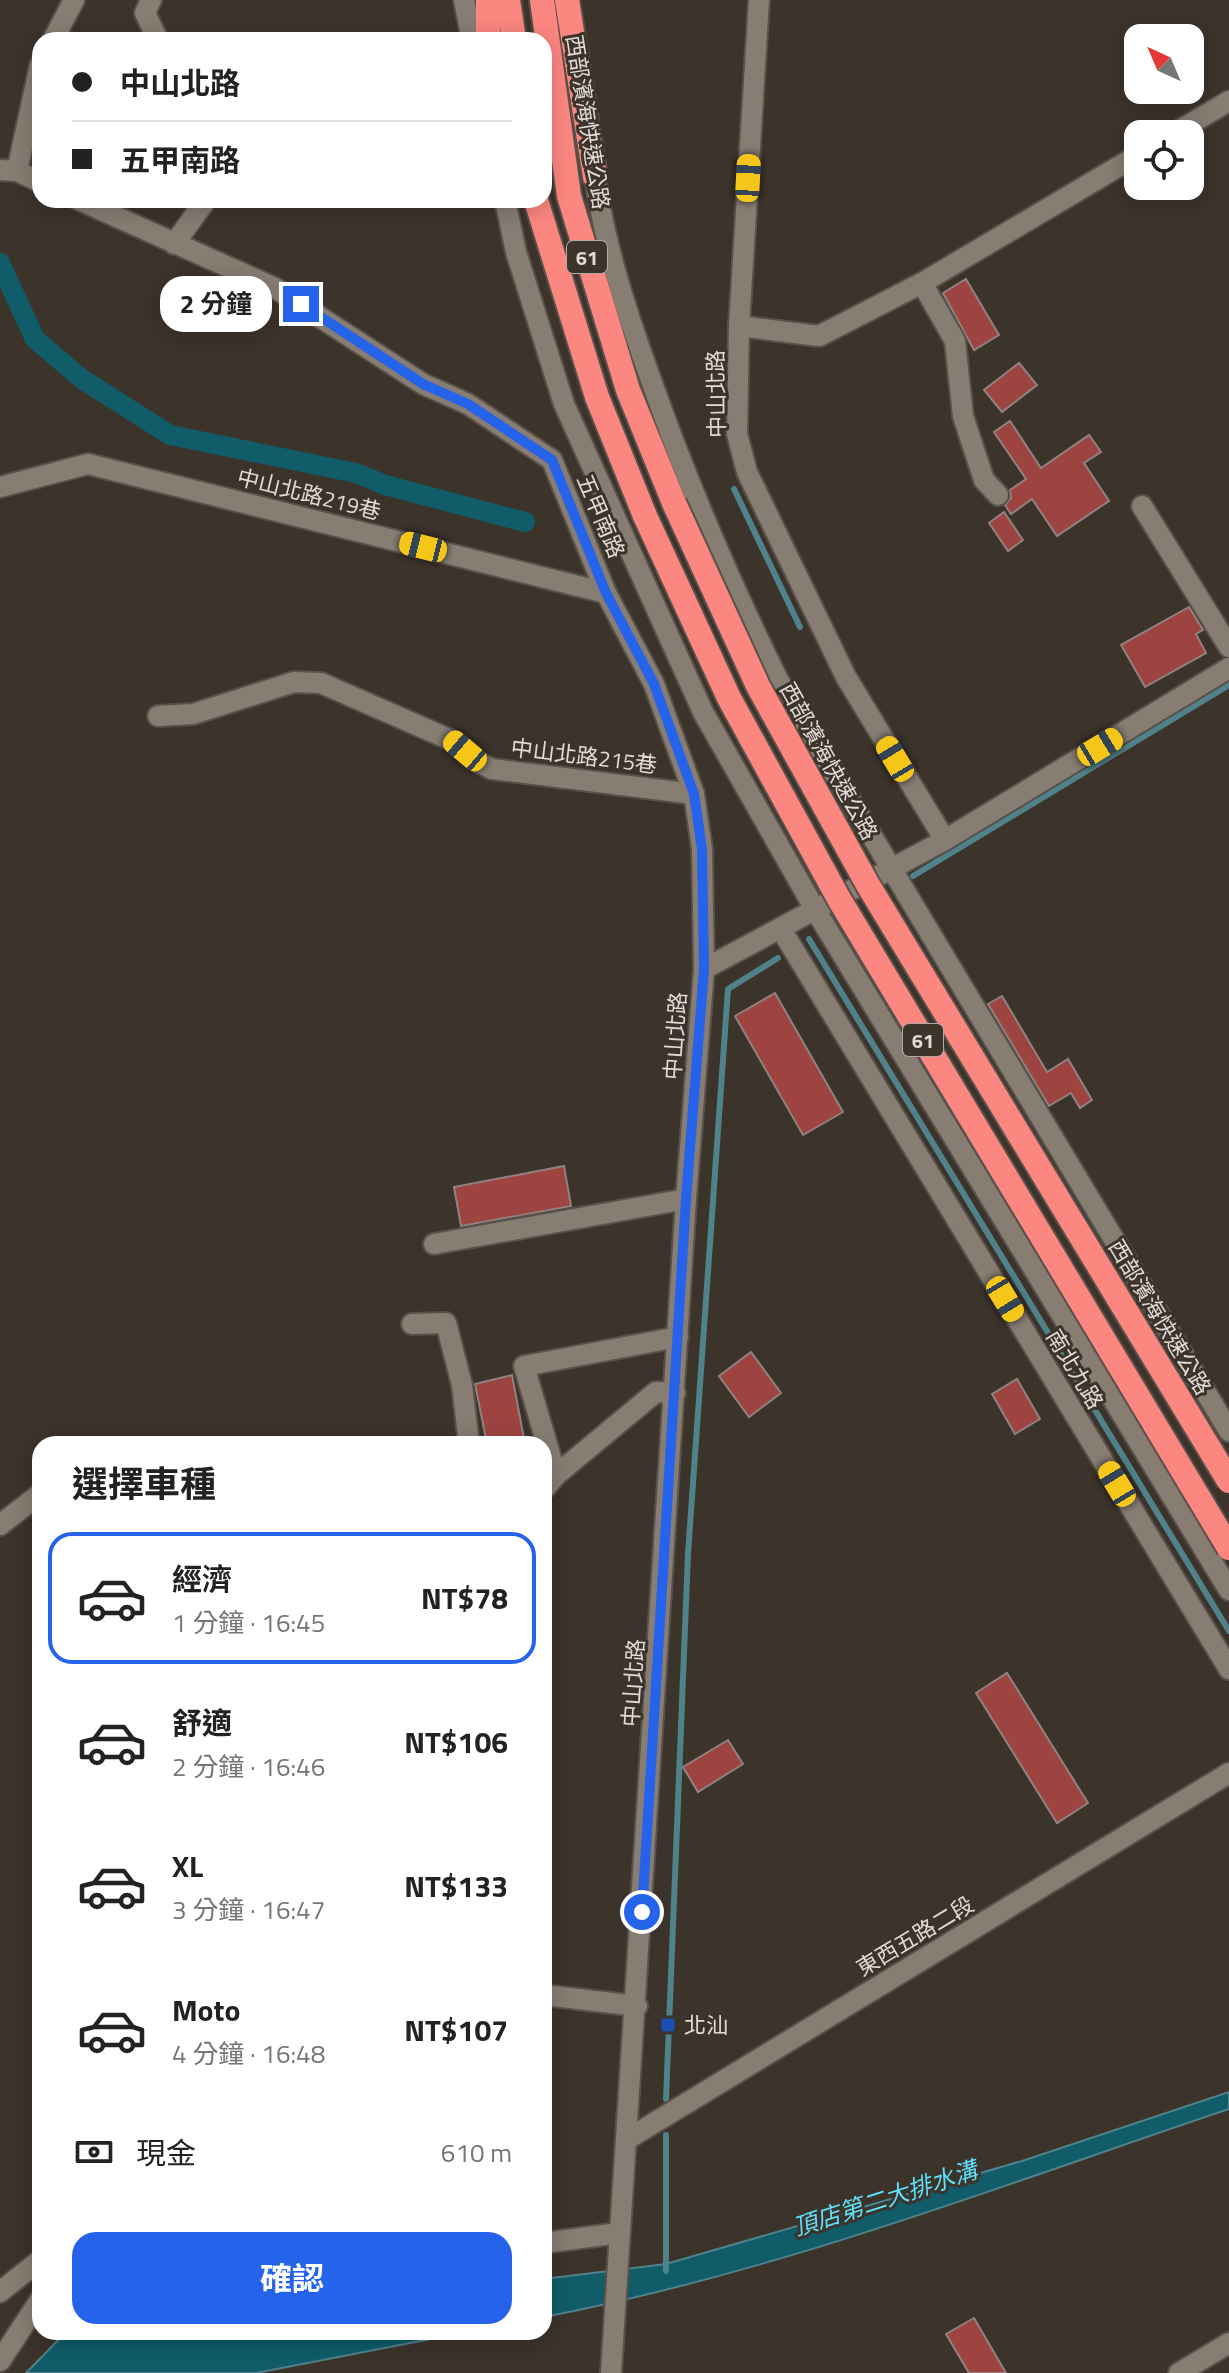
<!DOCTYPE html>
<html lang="zh-TW">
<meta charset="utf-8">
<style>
body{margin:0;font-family:"Titillium Web","Noto Sans TC",sans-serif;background:#f2f2f2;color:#222;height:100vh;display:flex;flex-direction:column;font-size:30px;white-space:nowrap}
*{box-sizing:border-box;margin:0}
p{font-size:26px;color:#767676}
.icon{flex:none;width:44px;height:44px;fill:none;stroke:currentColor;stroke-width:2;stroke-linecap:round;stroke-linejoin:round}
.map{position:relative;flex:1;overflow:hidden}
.side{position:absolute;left:32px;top:1436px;width:520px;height:904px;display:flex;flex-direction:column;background:#fff;border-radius:24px;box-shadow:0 4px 20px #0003}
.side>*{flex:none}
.banner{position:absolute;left:32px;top:32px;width:520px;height:176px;border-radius:24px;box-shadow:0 4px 20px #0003;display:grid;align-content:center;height:176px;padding:0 40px;background:#fff}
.needle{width:52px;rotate:316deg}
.fabs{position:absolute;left:1124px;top:24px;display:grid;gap:16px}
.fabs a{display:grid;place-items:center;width:80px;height:80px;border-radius:16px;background:#fff;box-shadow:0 4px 20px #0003;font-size:40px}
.end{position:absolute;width:36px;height:36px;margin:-18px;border:10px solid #2563eb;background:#fff;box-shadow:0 0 0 4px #fff}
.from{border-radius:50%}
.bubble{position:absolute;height:56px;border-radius:24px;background:#fff;box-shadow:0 4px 20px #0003;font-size:26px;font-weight:700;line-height:56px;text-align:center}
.car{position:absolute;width:24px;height:48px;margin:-24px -12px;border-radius:10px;box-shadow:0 0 6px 2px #0007;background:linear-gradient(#f5c518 24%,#345 0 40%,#f5c518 0 76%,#345 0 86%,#f5c518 0)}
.banner b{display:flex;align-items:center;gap:28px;height:76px;font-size:30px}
.banner b+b{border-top:2px solid #e0e0e0}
.banner i{width:20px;height:20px;background:#222}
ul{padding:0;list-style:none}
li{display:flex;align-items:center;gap:24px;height:132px;margin:0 16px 12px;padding:0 24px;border:4px solid transparent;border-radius:24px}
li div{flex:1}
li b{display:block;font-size:30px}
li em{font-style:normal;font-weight:700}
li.active{border-color:#2563eb}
li>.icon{width:72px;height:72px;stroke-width:1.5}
h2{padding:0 40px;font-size:36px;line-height:96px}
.pay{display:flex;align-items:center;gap:20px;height:88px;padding:0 40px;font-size:30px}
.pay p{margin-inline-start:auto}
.cta{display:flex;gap:16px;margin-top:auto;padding:16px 40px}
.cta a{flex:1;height:92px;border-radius:24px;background:#2563eb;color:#fff;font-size:32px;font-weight:700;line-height:92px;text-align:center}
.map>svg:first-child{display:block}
.water{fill:#105c69;stroke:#4f828a;stroke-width:2}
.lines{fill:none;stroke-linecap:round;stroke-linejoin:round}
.stream{stroke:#4f828a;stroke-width:6}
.canal{stroke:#105c69;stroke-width:20}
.building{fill:#9d4441;stroke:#918180;stroke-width:2}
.minor-casing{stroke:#58514a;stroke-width:24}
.highway-casing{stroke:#58514a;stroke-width:28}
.minor{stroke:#877d73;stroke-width:20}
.highway{stroke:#fc8680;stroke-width:24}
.highway-bridge-casing{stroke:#58514a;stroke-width:28;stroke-linecap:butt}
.highway-bridge{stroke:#fc8680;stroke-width:24}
.route{stroke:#2563eb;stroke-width:10}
.transit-dot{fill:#1a4fb4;stroke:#3c332b;stroke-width:3}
.labels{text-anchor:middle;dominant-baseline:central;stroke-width:6;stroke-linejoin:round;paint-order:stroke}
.shield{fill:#3c332b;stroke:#b0a9a3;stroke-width:2}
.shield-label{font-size:20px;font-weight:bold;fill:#e1dbd6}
.street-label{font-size:22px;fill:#e1dbd6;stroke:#3c332b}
.poi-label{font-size:22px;fill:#e1dbd6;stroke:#3c332b;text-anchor:start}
.water-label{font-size:24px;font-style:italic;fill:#5de1fa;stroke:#3c332b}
</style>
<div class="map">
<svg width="1229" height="2373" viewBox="0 0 1229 2373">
<rect width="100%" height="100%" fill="#3c332b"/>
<g class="water">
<path d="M1229,2092V2109C1003,2185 778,2272 544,2317V2279L666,2264L1022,2161Z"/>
<polygon points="66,2332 467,2332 256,2373 26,2373"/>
</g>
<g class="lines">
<g class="stream">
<polyline points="734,489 800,627"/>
<polyline points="913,876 1229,685"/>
<polyline points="809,939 1229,1631"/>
<polyline points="666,2099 688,1554 728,989 778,958"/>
<polyline points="666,2271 666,2135"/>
</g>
<polyline class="canal" points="0,263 35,339 82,379 170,435 356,473 385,485 525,522"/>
</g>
<g class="building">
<polygon points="966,279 999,335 974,350 943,293"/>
<polygon points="1019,363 1037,385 1002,412 984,390"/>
<polygon points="1010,421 1041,468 1089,435 1101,452 1084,463 1109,501 1057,536 1032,499 1011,514 1005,505 1011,498 1010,490 1026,479 994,432"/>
<polygon points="1004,512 1023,540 1008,551 989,523"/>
<polygon points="1189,607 1203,630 1196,634 1206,653 1145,687 1121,645"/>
<polygon points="775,993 843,1112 803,1135 735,1016"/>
<polygon points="1002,996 1047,1072 1068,1059 1092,1100 1080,1108 1071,1093 1049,1106 988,1004"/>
<polygon points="564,1166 571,1206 461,1226 454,1187"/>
<polygon points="751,1352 781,1393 749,1417 719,1376"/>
<polygon points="512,1375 525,1444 487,1444 475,1384"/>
<polygon points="1017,1379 1040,1419 1015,1434 992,1394"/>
<polygon points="1007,1673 1088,1803 1057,1823 976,1693"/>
<polygon points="728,1740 743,1764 698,1792 683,1767"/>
<polygon points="974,2318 1006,2373 969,2373 946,2334"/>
</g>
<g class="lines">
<g class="minor-casing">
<g id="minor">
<polyline points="151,0 145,13 158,40"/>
<polyline points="464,0 472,40"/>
<polyline points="53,40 74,0"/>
<polyline points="1173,134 1229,101"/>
<path d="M593,162C602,238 625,308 651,380C687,482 729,580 777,678L1229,1431"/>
<polyline points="0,170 17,171 40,182"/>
<polyline points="17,171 40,65"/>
<polyline points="79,200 275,288 423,384 468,404 552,460 606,593 654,684 694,794 702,849 704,969 686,1199 611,2373"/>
<polyline points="505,200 516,252 564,404 703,712 816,911 1229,1590"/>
<polyline points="174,244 206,200"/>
<polyline points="922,283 955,341 963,416 984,480 998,495"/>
<polyline points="739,326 819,336 922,283 1138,155"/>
<polyline points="0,487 88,464 606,593"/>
<polyline points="1142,506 1229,647"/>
<polyline points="158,716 193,714 294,682 321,683 451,740 478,762 492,769 694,794"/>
<polyline points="945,840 1229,668"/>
<polyline points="781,929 1229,1669"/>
<polyline points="704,969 945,840 846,677 747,472 737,434 739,326 759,0"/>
<polyline points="434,1244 686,1199"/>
<polyline points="412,1324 446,1323 462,1385 469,1444"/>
<polyline points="556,1475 524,1366 678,1337"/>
<polyline points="544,1489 556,1475 656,1392 675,1393"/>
<polyline points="0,1525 40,1494"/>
<polyline points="544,1995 637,2006"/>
<polyline points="626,2140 1229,1773"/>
<polyline points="544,2243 619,2233"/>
<polyline points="0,2292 40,2260"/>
<polyline points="0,2361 40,2300"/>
<polyline points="1179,2373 1229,2343"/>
</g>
</g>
<g class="highway-casing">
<g id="highway">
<polyline points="488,0 488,40"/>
<polyline points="508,0 514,40"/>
<polyline points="542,0 569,196 628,390 674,503"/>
<polyline points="567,0 595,177"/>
<polyline points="536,200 597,397 645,516"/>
</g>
</g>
<use href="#minor" class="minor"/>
<use href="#highway" class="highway"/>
<g class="highway-bridge-casing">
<g id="highway-bridge">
<polyline points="674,503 758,686 868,885 1229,1481"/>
<polyline points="645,516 729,698 839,899 1229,1548"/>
</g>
</g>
<use href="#highway-bridge" class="highway-bridge"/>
</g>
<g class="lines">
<polyline class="route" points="301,304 423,384 468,404 552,460 606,593 654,684 694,794 702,849 704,969 686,1199 642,1912"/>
</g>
<rect class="transit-dot" x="660" y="2017" width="16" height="16" rx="4"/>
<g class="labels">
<g class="shield">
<rect x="567" y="241" width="40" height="32" rx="6"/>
<rect x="903" y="1024" width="40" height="32" rx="6"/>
</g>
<g class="shield-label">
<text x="587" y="257">61</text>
<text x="923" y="1040">61</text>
</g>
<g class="street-label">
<text transform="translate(588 122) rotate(81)">西部濱海快速公路</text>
<text transform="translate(716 394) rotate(-91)">中山北路</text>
<text transform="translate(309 494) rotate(14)">中山北路219巷</text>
<text transform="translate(601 516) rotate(67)">五甲南路</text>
<text transform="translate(584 756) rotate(7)">中山北路215巷</text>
<text transform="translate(829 761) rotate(61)">西部濱海快速公路</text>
<text transform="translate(675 1036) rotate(-86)">中山北路</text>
<text transform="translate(1160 1317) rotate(59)">西部濱海快速公路</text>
<text transform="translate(1075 1369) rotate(59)">南北九路</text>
<text transform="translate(633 1683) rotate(-86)">中山北路</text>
<text transform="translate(915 1936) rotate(-31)">東西五路二段</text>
</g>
<g class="poi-label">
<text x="684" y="2025">北汕</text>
</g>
<g class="water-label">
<text transform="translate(885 2198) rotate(-18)">頂店第二大排水溝</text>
</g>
</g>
</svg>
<div class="fabs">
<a><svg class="needle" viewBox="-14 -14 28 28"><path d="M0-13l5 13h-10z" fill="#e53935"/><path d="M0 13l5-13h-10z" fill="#767676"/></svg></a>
<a><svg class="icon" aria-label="locate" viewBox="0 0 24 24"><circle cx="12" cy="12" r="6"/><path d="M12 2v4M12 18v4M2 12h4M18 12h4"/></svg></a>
</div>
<i class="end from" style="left:642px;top:1912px"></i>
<i class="end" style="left:301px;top:304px"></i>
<div class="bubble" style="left:160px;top:276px;width:112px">2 分鐘</div>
<i class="car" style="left:748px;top:178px;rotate:3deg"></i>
<i class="car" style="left:423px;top:547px;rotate:284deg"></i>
<i class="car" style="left:1100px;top:747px;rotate:59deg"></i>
<i class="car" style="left:465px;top:751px;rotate:310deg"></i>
<i class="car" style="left:895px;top:759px;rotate:329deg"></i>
<i class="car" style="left:1005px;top:1299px;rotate:149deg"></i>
<i class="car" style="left:1117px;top:1484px;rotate:329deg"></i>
<div class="banner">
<b><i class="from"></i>中山北路</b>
<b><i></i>五甲南路</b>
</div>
<section class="side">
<h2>選擇車種</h2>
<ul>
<li class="active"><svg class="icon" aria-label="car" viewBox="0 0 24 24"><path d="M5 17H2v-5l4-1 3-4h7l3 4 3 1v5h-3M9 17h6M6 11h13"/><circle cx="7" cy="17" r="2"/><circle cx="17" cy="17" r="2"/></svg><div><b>經濟</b><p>1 分鐘 · 16:45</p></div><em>NT$78</em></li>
<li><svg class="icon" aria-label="car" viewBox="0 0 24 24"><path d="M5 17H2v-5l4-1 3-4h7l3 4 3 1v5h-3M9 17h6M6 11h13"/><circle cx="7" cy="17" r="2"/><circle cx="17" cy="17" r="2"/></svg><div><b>舒適</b><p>2 分鐘 · 16:46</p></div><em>NT$106</em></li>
<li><svg class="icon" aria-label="car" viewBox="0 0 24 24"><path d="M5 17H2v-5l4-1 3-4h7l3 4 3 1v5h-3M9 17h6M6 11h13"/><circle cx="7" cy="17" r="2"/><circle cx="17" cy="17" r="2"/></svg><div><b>XL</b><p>3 分鐘 · 16:47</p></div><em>NT$133</em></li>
<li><svg class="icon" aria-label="car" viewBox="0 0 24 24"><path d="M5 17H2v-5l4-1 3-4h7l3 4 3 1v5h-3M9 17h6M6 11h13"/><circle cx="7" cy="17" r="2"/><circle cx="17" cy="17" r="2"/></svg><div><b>Moto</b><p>4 分鐘 · 16:48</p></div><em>NT$107</em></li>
</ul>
<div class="pay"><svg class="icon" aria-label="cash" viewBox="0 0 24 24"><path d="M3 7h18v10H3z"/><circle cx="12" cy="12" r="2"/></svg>現金<p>610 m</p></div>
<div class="cta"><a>確認</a></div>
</section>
</div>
